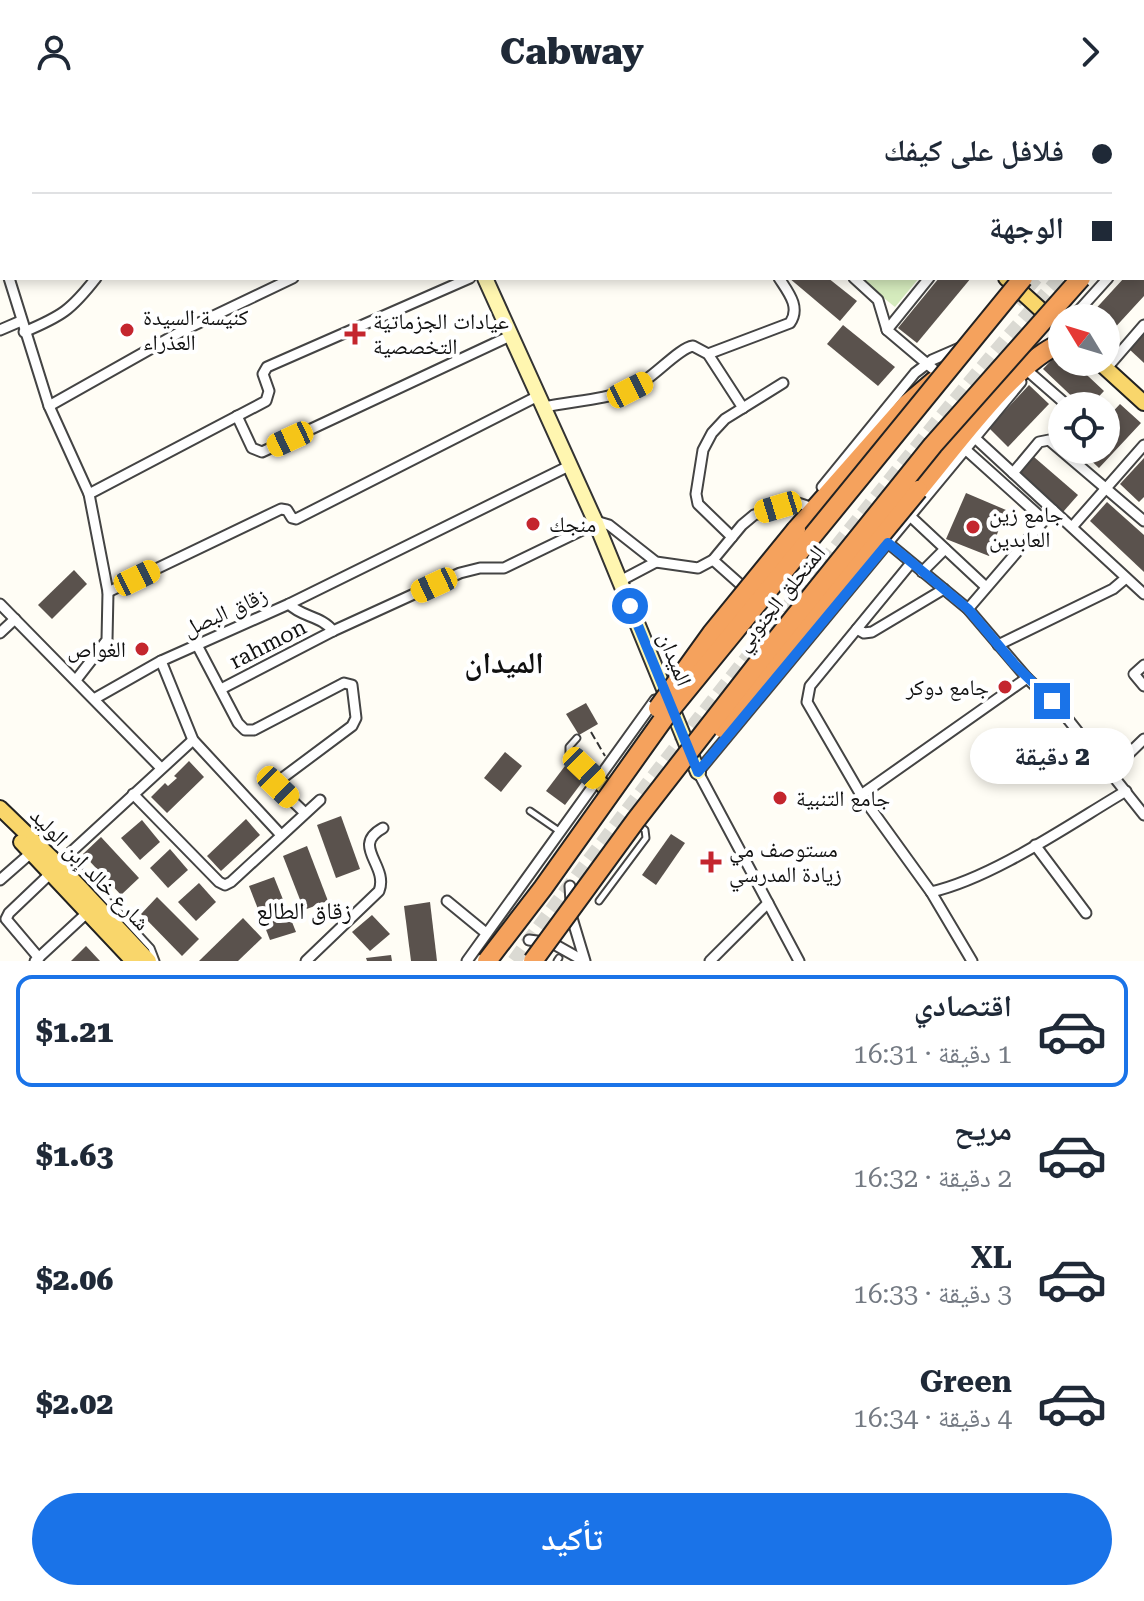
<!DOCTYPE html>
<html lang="ar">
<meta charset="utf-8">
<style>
body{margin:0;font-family:"Roboto Serif","Noto Naskh Arabic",serif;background:#f2f2f3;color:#1f2937;direction:rtl;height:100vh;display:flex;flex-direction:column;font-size:30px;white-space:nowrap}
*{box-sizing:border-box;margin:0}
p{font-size:26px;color:#747a83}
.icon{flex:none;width:44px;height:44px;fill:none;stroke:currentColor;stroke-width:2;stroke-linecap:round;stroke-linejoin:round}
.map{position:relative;height:857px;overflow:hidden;direction:ltr}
.sheet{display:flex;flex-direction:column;background:#fff;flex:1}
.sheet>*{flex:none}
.hud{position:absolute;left:0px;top:0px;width:1144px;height:176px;box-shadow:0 4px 12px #0003;direction:rtl;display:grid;align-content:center;height:176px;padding:0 32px;background:#fff}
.needle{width:52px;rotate:308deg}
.buttons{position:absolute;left:1048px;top:200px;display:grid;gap:16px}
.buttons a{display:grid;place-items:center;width:72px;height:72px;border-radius:50%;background:#fff;box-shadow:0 4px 12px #0003;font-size:40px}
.end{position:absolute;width:36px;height:36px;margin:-18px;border:10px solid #1a73e8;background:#fff;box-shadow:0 0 0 4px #fff}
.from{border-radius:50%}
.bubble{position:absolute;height:56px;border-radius:28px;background:#fff;box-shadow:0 4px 12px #0003;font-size:26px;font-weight:800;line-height:56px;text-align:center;direction:rtl}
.car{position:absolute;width:24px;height:48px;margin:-24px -12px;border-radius:10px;box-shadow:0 0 6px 2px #0007;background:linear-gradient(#f5c518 24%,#345 0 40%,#f5c518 0 76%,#345 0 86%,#f5c518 0)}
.hud b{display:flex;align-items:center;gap:28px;height:76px;font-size:30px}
.hud b+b{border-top:2px solid #e0e1e3}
.hud i{width:20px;height:20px;background:#1f2937}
ul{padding:14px 0 0;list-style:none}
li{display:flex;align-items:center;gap:24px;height:112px;margin:0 16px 12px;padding:0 16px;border:4px solid transparent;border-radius:16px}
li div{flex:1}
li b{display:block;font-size:30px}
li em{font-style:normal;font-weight:800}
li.current{border-color:#1a73e8}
li>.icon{width:72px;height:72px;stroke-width:1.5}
.cta{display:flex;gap:16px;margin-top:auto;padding:16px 32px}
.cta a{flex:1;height:92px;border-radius:48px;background:#1a73e8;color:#fff;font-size:32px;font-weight:800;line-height:92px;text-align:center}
header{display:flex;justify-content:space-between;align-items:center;height:104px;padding:0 32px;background:#fff;font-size:36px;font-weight:800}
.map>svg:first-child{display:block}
.green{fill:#d5ebbd}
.building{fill:#5a524d}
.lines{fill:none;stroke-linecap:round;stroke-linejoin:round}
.primary-tunnel{stroke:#dbdad3;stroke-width:14;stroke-dasharray:14 7;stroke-linecap:butt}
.lane-casing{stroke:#444;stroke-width:9}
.street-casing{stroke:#444;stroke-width:13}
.secondary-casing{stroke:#333;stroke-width:18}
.primary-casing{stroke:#222;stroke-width:18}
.highway-casing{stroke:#222;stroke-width:22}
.path{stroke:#333;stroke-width:2;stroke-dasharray:8 4;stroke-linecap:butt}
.lane{stroke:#fff;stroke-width:5}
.street{stroke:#fff;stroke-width:9}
.secondary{stroke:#fff6b0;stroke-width:14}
.primary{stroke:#f9d66b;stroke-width:14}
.highway{stroke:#f5a25d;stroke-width:18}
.highway-bridge-casing{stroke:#222;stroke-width:22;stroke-linecap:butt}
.highway-bridge{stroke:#f5a25d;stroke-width:18}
.route{stroke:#1a73e8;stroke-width:10}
.poi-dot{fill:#c4262e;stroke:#fff;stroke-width:3}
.labels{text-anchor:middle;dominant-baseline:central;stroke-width:8;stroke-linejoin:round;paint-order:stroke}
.poi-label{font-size:22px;fill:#111;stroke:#fff;text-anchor:start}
.street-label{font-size:22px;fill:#111;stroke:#fff}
.neighbourhood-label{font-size:24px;fill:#111;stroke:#fff}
.district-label{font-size:30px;font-weight:bold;fill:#111;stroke:#fff}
</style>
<header><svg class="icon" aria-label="forward" viewBox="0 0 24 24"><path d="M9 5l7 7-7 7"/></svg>Cabway<svg class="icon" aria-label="person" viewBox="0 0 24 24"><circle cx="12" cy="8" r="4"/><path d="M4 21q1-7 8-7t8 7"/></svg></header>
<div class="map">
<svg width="1144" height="857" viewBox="0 0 1144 857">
<rect width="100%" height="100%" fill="#fffdf5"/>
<polygon class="green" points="859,174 919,174 895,203"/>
<g class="building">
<polygon points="789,174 828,174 857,197 840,217"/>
<polygon points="939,174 971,174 917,239 898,224"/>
<polygon points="1124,174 1144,174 1144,192 1110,229 1106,225 1106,214 1094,214 1090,211"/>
<polygon points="843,221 895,263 878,282 827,240"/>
<polygon points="1144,226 1144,259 1128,244"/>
<polygon points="1062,245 1062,258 1073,258 1104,287 1090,302 1082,302 1043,265"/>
<polygon points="1029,281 1049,300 1008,343 989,324"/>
<polygon points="1120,300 1141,319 1099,364 1080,346 1106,346 1106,315"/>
<polygon points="1034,353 1078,391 1063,408 1019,370"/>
<polygon points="1144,354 1144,393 1139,398 1120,380"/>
<polygon points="966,389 1006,406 989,452 946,435"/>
<polygon points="1107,398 1144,431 1144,468 1090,417"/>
<polygon points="74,466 87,480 52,515 38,501"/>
<polygon points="586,599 598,620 579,631 566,610"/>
<polygon points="505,648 522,662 501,688 484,674"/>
<polygon points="189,657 204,673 167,709 151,693 165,679 168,682 177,674 174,672"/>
<polygon points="568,658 586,673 565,701 546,687"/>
<polygon points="341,712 360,765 336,774 317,721"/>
<polygon points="246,715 260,731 221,767 207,752"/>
<polygon points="142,716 160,738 140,756 121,734"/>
<polygon points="671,730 685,739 656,781 642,771"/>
<polygon points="101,733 139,774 121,791 83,750"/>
<polygon points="307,742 328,797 304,806 283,752"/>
<polygon points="170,745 188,766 168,784 150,764"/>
<polygon points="274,773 296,828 270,836 249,782"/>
<polygon points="199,779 216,798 196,817 178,798"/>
<polygon points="157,793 199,835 182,852 141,810"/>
<polygon points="430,798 437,857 411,857 404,802"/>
<polygon points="372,811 390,830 370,847 352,828"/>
<polygon points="243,814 262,834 238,857 199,857"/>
<polygon points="86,842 100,857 71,857"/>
<polygon points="391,851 392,857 367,857 366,854"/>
</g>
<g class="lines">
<g class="primary-tunnel">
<polyline points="1142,55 1144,53"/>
<polyline points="1142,85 1144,83"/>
<polyline points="1015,198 1036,174"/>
<path d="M514,857C615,718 723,583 831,449C906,356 980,262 1060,174"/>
</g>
<g class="lane-casing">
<g id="lane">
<polyline points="577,634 569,643 569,649 595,675"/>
<polyline points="530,707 559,727"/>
<polyline points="65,763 72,763 82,769 151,844 156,857"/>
<polyline points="599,797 646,734 645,726 639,721"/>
<polyline points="557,857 559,854"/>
</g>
</g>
<g class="street-casing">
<g id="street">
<polyline points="164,0 168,2"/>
<polyline points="406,0 408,2"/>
<polyline points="606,0 608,2"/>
<polyline points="618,0 621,2"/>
<polyline points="738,0 741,2"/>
<polyline points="918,0 920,2"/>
<polyline points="941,0 944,2"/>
<polyline points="984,0 991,0"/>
<polyline points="1076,0 1078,2"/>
<polyline points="83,2 84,0"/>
<polyline points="577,2 579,0"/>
<polyline points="645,2 647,0"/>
<polyline points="865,2 867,0"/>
<polyline points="960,2 962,0"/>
<polyline points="1142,2 1143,0"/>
<polyline points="1142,137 1144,134"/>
<polyline points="0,142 2,149"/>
<polyline points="9,174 49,302 89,390 108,488 107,536 76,576"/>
<polyline points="854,174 878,196 887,226 945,275"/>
<polyline points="1072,214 1108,174"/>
<polyline points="0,226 21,217"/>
<polyline points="887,226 929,174"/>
<path d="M24,228C62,212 71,206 96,174"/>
<path d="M708,250L790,219C801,203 788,188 779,174"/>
<polyline points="1106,265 1144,221"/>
<polyline points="1029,268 1068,302"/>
<polyline points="49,302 182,227 293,174"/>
<path d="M544,303C572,297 605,296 631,285C652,276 678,244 693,242L708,250L743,304"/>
<polyline points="237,312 252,344 262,348 510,232"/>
<polyline points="975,334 1144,490"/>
<polyline points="965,345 1044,416"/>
<polyline points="1013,369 1039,338 1049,336 1144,417"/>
<polyline points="822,383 915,269 932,256 962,243"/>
<polyline points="89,390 266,297 269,287 263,270 267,263 470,174"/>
<polyline points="910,412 986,483"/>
<polyline points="1072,423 1144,341"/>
<polyline points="732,433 698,400 696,390 703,346 712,329 725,315 783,279"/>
<polyline points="888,439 968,505 1027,574 1063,609 1144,711"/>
<polyline points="713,456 750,489"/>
<polyline points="911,459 810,582 807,598 861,691 931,788 972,857"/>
<polyline points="922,468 945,445"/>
<polyline points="620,477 656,458"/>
<polyline points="108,488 281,405 287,406 292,414 296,415 538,292"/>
<polyline points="0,500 161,664"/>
<path d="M289,500C301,513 322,512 333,527"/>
<polyline points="968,505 1053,406"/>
<polyline points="857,525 864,529 872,528 944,485"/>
<polyline points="0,529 15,515"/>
<polyline points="197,541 238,619 245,626 254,626 344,579 352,581 356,614 352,622 277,678 278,683 305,709"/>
<polyline points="998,541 1113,485 1126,474"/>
<polyline points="161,557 193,636 281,731"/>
<polyline points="1144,561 1134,570 1144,582"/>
<polyline points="221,585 333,527 460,469 480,464 504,464 599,418 609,421 656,458 698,464 713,456 742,421 754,411 795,398 807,402"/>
<polyline points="94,595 161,557 289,500 571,361"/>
<polyline points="1110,668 1144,635"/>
<polyline points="133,690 219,778 225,781 231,778 320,696"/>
<polyline points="861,691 1027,574"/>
<polyline points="1035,741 1086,809"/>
<polyline points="58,760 193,636"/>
<polyline points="0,776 32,748"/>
<polyline points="570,782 572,814 585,857"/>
<path d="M931,788C993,774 1070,720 1126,687"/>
<polyline points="447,797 486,829"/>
<polyline points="529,836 552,839 584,857"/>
<polyline points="39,854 6,815 9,809 51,769"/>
<polyline points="35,857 88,808"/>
<path d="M306,857L379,787C389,761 350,742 383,724"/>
<polyline points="467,857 655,596"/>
<polyline points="710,857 768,799"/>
<polyline points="799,857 698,668 1021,278"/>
</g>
</g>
<g class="secondary-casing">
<g id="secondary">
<polyline points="356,0 358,2"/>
<polyline points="485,174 596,419 698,668"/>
</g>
</g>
<g class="primary-casing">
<g id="primary">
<polyline points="820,0 823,2"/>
<polyline points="1006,174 1062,225"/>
<polyline points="1099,258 1144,299"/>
<polyline points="597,676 608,686"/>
<polyline points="0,704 61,763 149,857"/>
<polyline points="21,738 133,857"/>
</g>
</g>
<g class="highway-casing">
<g id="highway">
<polyline points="1142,44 1144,42"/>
<polyline points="1142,103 1144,101"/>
<polyline points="1142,122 1144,120"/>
<path d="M918,386C952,346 1016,256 1062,239"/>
<polyline points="796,426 907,300 934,277"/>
</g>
</g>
<polyline class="path" points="591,628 605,652"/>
<use href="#lane" class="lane"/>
<use href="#street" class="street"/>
<use href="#secondary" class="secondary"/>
<use href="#primary" class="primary"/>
<use href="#highway" class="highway"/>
<g class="highway-bridge-casing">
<g id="highway-bridge">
<polyline points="658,604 712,529 796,426"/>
<polyline points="722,624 918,386"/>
<polyline points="487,857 543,784 667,610 1023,174"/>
<polyline points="533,857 636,716 772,541 933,341 1081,174"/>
</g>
</g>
<use href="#highway-bridge" class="highway-bridge"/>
</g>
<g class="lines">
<polyline class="route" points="630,502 698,668 888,439 968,505 1015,561 1052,597"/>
</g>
<g class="poi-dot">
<circle cx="127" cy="226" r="8"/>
<path d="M351 218h8v8h8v8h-8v8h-8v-8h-8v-8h8z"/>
<circle cx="533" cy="420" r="8"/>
<circle cx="973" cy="423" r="8"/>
<circle cx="142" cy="545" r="8"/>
<circle cx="1005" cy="583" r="8"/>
<circle cx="780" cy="694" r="8"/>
<path d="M707 746h8v8h8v8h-8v8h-8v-8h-8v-8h8z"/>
</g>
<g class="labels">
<g class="poi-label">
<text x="143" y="213">كنيسة السيدة<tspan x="143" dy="25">العذراء</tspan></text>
<text x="373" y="217">عيادات الجزماتية<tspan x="373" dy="25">التخصصية</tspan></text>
<text x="989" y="410">جامع زين<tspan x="989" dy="25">العابدين</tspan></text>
<text x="549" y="420">منجك</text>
<text x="126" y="545" text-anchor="end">الغواص</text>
<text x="989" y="583" text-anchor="end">جامع دوكر</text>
<text x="796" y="694">جامع التنبية</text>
<text x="729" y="745">مستوصف مي<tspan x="729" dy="25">زيادة المدرسي</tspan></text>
</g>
<g class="street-label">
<text transform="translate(780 494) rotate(-51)">المتحلق الجنوبي</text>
<text transform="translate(225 508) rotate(-24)">زقاق البصل</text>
<text transform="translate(268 540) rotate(-27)">rahmon</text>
<text transform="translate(675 555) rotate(68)">الميدان</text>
<text transform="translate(90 765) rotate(46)">شارع خالد إبن الوليد</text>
</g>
<g class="neighbourhood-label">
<text x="304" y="807">زقاق الطالع</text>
</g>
<g class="district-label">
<text x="504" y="558">الميدان</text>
</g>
</g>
</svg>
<div class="buttons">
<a><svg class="needle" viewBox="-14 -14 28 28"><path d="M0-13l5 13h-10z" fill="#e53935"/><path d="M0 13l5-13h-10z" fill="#747a83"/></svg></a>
<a><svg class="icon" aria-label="locate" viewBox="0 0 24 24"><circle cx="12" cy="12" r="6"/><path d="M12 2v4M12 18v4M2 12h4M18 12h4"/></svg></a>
</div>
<i class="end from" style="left:630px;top:502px"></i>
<i class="end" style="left:1052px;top:597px"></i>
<div class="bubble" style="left:970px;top:624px;width:164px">2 دقيقة</div>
<i class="car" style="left:630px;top:286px;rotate:63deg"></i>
<i class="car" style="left:290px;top:335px;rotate:245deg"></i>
<i class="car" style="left:778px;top:403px;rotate:253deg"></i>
<i class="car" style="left:137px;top:474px;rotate:64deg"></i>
<i class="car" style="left:434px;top:481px;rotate:245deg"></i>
<i class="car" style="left:584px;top:664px;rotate:134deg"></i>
<i class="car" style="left:278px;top:683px;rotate:134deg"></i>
<div class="hud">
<b><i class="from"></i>فلافل على كيفك</b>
<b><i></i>الوجهة</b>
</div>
</div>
<section class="sheet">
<ul>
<li class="current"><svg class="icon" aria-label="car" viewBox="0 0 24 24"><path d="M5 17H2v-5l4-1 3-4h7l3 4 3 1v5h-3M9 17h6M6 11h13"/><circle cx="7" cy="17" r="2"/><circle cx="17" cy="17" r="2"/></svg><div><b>اقتصادي</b><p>1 دقيقة · 16:31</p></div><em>$1.21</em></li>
<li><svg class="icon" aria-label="car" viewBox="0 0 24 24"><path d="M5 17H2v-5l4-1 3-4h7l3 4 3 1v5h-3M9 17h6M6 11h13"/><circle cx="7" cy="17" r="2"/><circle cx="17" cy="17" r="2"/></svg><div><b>مريح</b><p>2 دقيقة · 16:32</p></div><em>$1.63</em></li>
<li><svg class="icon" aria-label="car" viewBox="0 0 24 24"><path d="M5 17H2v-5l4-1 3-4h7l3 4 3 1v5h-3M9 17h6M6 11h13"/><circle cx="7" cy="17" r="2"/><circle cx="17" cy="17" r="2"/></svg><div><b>XL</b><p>3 دقيقة · 16:33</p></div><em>$2.06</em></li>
<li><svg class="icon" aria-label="car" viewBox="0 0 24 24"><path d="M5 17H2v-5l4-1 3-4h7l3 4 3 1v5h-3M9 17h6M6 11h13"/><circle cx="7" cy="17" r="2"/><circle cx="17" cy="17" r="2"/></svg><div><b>Green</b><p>4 دقيقة · 16:34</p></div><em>$2.02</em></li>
</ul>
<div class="cta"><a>تأكيد</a></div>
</section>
